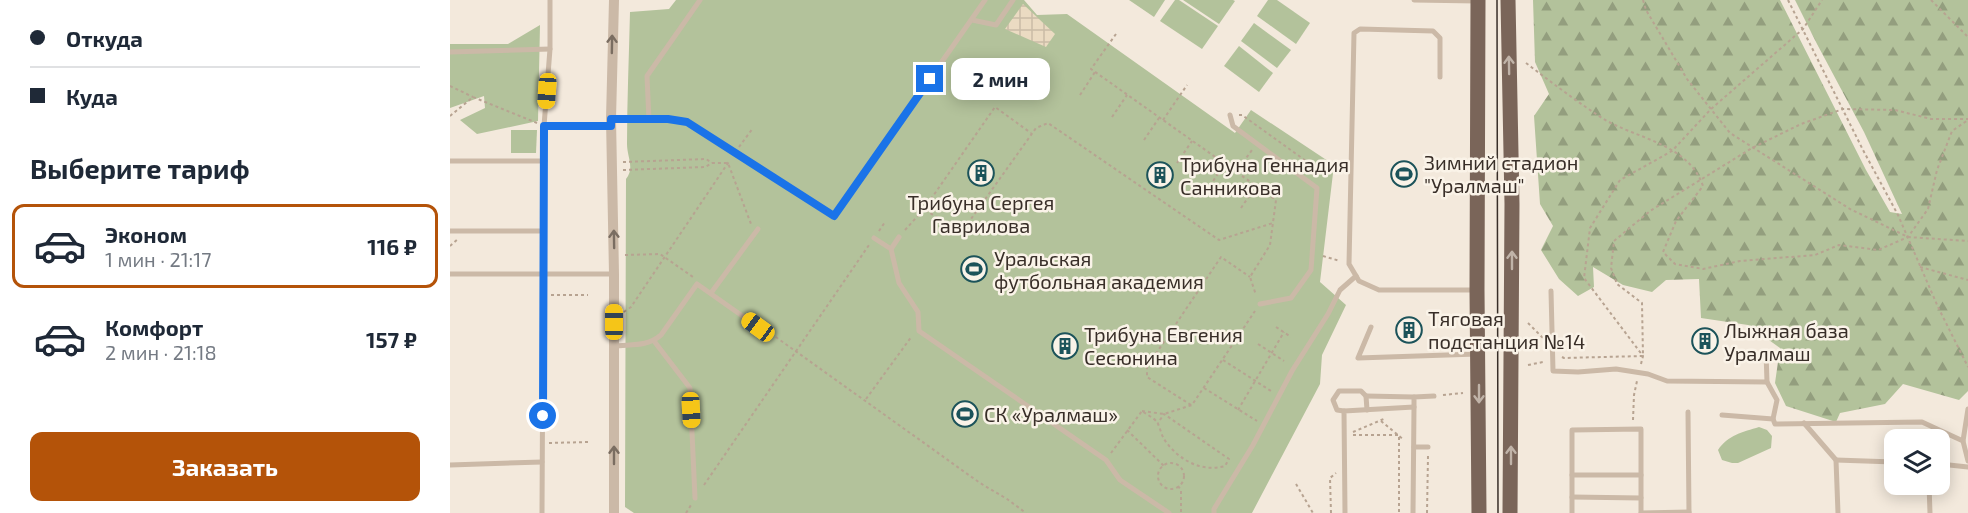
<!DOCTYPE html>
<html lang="ru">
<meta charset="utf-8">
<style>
body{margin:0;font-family:"Exo 2",sans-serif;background:#f6f6f7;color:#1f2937;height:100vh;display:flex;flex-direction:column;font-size:22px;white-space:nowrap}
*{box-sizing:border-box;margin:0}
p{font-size:20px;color:#747a83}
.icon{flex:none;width:33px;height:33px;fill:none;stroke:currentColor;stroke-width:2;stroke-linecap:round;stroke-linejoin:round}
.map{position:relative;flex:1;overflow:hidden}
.sheet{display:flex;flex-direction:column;background:#fff;width:450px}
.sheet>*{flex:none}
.banner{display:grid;align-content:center;height:132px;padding:0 30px;background:#fff}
.fabs{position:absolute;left:1434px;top:429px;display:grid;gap:12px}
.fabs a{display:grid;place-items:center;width:66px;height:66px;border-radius:12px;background:#fff;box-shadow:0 3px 15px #0003;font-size:30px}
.end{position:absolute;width:27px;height:27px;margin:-14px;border:8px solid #1a73e8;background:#fff;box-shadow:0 0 0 3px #fff}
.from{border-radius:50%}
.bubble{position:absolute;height:42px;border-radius:12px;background:#fff;box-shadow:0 3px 15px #0003;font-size:20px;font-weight:700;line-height:42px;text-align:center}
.car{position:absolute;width:18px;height:36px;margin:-18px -9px;border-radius:8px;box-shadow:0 0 4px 2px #0007;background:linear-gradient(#f5c518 24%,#345 0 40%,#f5c518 0 76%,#345 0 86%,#f5c518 0)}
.banner b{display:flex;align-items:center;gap:21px;height:57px;font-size:22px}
.banner b+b{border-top:2px solid #e0e1e3}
.banner i{width:15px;height:15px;background:#1f2937}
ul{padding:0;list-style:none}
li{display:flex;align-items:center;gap:18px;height:84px;margin:0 12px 9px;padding:0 18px;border:3px solid transparent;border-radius:12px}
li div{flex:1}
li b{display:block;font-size:22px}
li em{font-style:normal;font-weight:700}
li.selected{border-color:#b45309}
li>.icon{width:54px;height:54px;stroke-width:1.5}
h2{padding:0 30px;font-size:27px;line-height:72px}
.action{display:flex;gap:12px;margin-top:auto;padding:12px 30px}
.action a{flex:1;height:69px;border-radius:12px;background:#b45309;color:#fff;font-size:24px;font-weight:700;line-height:69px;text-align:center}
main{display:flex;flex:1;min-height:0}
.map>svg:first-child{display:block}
.forest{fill:url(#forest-firs)}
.park{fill:#b3c29b}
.plaza{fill:url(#plaza-grid)}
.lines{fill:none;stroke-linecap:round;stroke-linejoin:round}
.path{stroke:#b7a391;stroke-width:2;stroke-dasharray:3 3;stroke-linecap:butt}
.lane{stroke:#cbb9a7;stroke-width:5}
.street{stroke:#cbb9a7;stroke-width:10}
.primary{stroke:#7a6559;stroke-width:15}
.tram{stroke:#382e28;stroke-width:1.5}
.oneway{stroke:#7a6d61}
.oneway2{stroke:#c0b3a8}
.route{stroke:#1a73e8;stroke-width:8}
.labels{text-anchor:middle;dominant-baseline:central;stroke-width:5;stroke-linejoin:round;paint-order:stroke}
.poi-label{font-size:20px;fill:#382e28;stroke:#faf3e8;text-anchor:start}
</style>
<main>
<section class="sheet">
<div class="banner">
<b><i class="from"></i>Откуда</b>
<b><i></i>Куда</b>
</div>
<h2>Выберите тариф</h2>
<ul>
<li class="selected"><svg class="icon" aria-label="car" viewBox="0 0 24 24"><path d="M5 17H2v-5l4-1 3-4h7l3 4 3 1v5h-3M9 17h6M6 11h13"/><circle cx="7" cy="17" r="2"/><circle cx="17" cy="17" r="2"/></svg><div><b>Эконом</b><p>1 мин · 21:17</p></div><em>116 ₽</em></li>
<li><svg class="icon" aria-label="car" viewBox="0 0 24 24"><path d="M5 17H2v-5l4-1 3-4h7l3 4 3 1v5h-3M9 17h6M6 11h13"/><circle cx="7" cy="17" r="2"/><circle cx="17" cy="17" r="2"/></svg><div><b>Комфорт</b><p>2 мин · 21:18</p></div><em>157 ₽</em></li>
</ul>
<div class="action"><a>Заказать</a></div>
</section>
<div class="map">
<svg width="1518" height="513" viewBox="0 0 1518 513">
<defs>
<pattern id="forest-firs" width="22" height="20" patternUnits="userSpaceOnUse" patternTransform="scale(1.5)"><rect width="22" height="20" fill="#b3c29b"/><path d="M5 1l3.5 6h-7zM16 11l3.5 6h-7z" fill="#939e7e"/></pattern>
<pattern id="plaza-grid" width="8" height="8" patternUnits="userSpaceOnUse" patternTransform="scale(1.5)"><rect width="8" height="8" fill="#ebdbc2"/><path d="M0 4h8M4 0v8" fill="none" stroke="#cabca7"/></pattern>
</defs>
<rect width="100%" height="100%" fill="#f3e9dc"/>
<polygon class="forest" points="1083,0 1330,0 1416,170 1440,212 1452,214 1414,132 1367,44 1345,0 1518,0 1518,391 1509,400 1453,384 1435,404 1390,413 1386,422 1336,406 1325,383 1330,348 1298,325 1251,318 1249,279 1216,280 1202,292 1173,285 1143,267 1144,287 1128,296 1109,279 1091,250 1103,226 1090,204 1084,116 1099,94 1085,62"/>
<g class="park">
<path d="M226,0H574L587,15L617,14L785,133L801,110L884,165L870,282L896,305L872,355L870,384L802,513H184L175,507L176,179C185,168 177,157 177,144C177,100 179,56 180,12L219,9Z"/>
<polygon points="679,0 715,0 704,17"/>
<polygon points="725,0 729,0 768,26 752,49 710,21"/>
<polygon points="733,0 783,0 785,1 769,24"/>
<polygon points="818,0 827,0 860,23 846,44 807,16"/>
<polygon points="804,23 841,50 827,68 791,41"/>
<polygon points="90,25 88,121 27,134 10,120 35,108 34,96 0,108 0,44 58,44"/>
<polygon points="789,46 823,73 809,92 774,66"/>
<polygon points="61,130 87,130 86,153 61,153"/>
<path d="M1309,427L1317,430L1322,436L1321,448L1288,463H1282L1272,460L1268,450C1278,435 1293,432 1309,427Z"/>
</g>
<polygon class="plaza" points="573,4 605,34 596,47 555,29"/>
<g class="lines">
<g class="path">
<polyline points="1193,0 1196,10 1237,79 1280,133 1400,209 1458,237 1518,241"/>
<polyline points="1338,0 1413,150 1448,215 1488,307 1518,367"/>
<polyline points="1481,0 1518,37"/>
<polyline points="666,34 641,69 826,200 820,245 800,277 806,295"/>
<path d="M1076,63C1101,82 1126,101 1152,118C1186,139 1238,143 1253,186L1226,221L1213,252L1225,264L1253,269L1290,261L1365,255L1389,245L1428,250L1458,237L1478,209L1487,170L1502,131L1518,120"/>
<polyline points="0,86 23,97"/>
<polyline points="630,95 645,72"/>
<polyline points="789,115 792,115 863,166 862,175"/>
<polyline points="0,116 23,97 87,123"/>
<polyline points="662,117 677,95"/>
<polyline points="713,120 737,85"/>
<polyline points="694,140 709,118"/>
<polyline points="289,147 303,128"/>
<polyline points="173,162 256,159 262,163"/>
<polyline points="727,163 742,141"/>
<polyline points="173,170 255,167 262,163 278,163 301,224"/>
<polyline points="786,172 802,150"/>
<polyline points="760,186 774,164"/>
<polyline points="791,208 806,186"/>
<polyline points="474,209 545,107 581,133"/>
<polyline points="455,230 474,209 511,233 586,128 598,123 769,240 823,223"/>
<polyline points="429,231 435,222"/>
<polyline points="0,246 8,239"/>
<polyline points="175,255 210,254 243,277"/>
<polyline points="873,256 890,261"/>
<polyline points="1470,267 1518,280"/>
<polyline points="101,295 138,295"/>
<polyline points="174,312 181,307 280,160"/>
<polyline points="1078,323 1093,338"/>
<polyline points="826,327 841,337"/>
<polyline points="316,330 530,483 557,499 576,513"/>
<polyline points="808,344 834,361"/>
<polyline points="1112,357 1114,358 1193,356 1192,303 1167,284 1161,268 1164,241 1200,211 1302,148 1351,124 1393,109 1445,110 1481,119 1518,119"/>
<polyline points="773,360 821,391"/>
<polyline points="1191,364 1193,356 1134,278 1140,228 1170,180 1222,151 1261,109 1353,29 1372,0"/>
<polyline points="1078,365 1093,362"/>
<polyline points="754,388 807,421"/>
<polyline points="993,395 1013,393"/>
<polyline points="416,399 462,336"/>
<polyline points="741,405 697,377 697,367 771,257 800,277"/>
<polyline points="788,410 834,332"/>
<polyline points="692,411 714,414 742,405 805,311"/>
<polyline points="1183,420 1184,395 1187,381"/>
<polyline points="931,421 954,440"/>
<polyline points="677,430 714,466"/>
<polyline points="903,432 936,418"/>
<polyline points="903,435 949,435 949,513"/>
<polyline points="99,443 138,442"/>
<path d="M661,453L692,411C696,414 704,418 707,422C710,427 711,434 714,439C727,459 751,473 775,466L779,459L714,414L708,423"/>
<circle cx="721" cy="476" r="13"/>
<polyline points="846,484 863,513"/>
<polyline points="254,485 419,245"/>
<polyline points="728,486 731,490 731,513"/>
<polyline points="236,513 241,505"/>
<polyline points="881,513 880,478 886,473"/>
<polyline points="977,513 978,456"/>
</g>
<g class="lane">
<polyline points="964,0 1027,1"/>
<polyline points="522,20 546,25 563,0"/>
<polyline points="0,52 100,49"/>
<polyline points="990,77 990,38 983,31 910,29 904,33 899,264 909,281 929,290 1026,290"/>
<polyline points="780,115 783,126 867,188 861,270 841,298 810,304"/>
<polyline points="162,119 218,119 237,122 384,216 535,0"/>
<polyline points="199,120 197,76 250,0"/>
<polyline points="94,126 161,126"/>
<polyline points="0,161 95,161"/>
<polyline points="0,231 94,231"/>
<polyline points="424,238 441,249 449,283 468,312 469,331 656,460 670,480 719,513"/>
<polyline points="441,249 449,237"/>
<polyline points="0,274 164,274"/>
<polyline points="1101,291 1103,371 1128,372 1166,369 1198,374 1217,381 1317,382"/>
<polyline points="261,293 308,229"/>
<polyline points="921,327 908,358 1027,354"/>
<polyline points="204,341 240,388 245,498"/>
<path d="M164,346C182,344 197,347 211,335L247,284L308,327"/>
<polyline points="1316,352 1317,382 1327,400 1323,419"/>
<polyline points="916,396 964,397"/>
<polyline points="964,407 964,397 984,396"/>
<polyline points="894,411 887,410 883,400 889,391 911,391 916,396 917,410"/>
<polyline points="1238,412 1239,513"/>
<polyline points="1272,415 1323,419 1325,424 1472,422 1513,441 1518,461"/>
<polyline points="1354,423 1386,460 1388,513"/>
<polyline points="1513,441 1518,409"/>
<polyline points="964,447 978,447"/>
<polyline points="1386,460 1444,462"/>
<polyline points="1490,464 1518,467"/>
<polyline points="0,465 92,462"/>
<polyline points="1122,475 1191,475"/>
<polyline points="1479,484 1480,513"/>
<polyline points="1122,497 1191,498"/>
<polyline points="92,513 94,126 100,49 100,0"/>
<polyline points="764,513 764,509 803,445 842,371 878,314 890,290 906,276"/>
<polyline points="895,513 894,411 964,407 963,513"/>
<polyline points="1122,513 1122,430 1191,429 1191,512"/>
<polyline points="1191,513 1239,512"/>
</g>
<polyline class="street" points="164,0 161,119 164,274 164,513"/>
<g class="primary">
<polyline points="1028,0 1027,290 1029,513"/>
<polyline points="1058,0 1062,204 1060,513"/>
</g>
<polyline class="tram" points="1047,0 1048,513"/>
</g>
<defs><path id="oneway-shaft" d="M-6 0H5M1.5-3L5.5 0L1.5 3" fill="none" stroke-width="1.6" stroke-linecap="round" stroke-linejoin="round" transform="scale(1.5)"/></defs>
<g class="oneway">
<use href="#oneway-shaft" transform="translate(162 44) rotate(-89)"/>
<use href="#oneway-shaft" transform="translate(164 239) rotate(-91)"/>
<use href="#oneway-shaft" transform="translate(164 455) rotate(-90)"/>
</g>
<g class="oneway2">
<use href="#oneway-shaft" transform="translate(1059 65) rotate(-91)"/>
<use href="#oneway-shaft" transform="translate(1062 260) rotate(-90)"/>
<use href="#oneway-shaft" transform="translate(1029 394) rotate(90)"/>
<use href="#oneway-shaft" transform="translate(1061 455) rotate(-90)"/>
</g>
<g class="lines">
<polyline class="route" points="93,416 94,126 161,126 161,119 218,119 237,122 384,216 480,79"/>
</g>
<defs>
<g id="building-ring" transform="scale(1.35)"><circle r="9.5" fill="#faf3e8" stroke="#1c535a" stroke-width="1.5"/><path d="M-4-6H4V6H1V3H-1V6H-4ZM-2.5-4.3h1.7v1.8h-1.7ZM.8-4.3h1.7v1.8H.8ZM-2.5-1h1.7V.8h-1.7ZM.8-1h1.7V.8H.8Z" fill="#1c535a"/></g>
<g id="stadium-ring" transform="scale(1.35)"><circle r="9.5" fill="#faf3e8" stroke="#1c535a" stroke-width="1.5"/><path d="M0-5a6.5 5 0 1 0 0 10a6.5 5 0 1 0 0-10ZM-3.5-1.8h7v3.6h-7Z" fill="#1c535a"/></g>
</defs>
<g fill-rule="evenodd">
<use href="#building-ring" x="531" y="173"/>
<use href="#stadium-ring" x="954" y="174"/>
<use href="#building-ring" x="710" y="175"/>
<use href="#stadium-ring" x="524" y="269"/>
<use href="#building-ring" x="959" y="330"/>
<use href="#building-ring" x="1255" y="341"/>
<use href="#building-ring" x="615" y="346"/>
<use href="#stadium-ring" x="515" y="414"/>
</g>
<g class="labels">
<g class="poi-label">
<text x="974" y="162">Зимний стадион<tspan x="974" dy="23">"Уралмаш"</tspan></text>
<text x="730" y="164">Трибуна Геннадия<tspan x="730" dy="23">Санникова</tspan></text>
<text x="531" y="202" text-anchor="middle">Трибуна Сергея<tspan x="531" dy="23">Гаврилова</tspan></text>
<text x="544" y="258">Уральская<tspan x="544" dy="23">футбольная академия</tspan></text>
<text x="978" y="318">Тяговая<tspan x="978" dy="23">подстанция №14</tspan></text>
<text x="1274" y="330">Лыжная база<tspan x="1274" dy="23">Уралмаш</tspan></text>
<text x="634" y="334">Трибуна Евгения<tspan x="634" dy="23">Сесюнина</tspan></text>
<text x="534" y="414">СК «Уралмаш»</text>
</g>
</g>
</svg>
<div class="fabs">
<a><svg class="icon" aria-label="layers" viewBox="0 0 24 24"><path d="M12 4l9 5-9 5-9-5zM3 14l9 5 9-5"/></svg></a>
</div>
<i class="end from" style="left:93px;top:416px"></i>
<i class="end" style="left:480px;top:79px"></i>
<div class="bubble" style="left:501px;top:58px;width:99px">2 мин</div>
<i class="car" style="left:97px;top:91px;rotate:184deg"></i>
<i class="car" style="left:164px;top:322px;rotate:0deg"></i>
<i class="car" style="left:308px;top:327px;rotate:306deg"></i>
<i class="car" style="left:241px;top:410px;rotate:177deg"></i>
</div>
</main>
